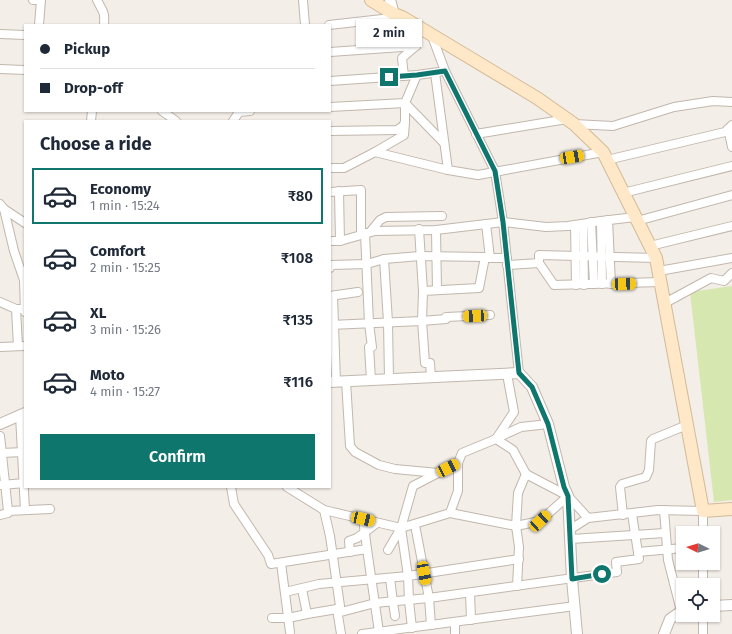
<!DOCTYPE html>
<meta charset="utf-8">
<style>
body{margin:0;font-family:"Fira Sans",sans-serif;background:#f6f6f7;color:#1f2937;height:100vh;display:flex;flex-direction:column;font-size:15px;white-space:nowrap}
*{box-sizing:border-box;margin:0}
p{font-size:13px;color:#747a83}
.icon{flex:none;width:22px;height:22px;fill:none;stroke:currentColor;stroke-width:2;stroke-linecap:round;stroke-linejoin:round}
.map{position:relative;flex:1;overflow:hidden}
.details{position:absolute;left:24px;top:120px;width:307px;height:368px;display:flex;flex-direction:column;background:#fff;border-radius:0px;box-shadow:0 1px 3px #0004}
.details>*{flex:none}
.guide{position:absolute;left:24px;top:24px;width:307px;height:88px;border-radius:0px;box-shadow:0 1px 3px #0004;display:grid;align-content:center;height:88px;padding:0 16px;background:#fff}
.needle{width:26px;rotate:275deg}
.controls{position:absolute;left:676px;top:526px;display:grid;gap:8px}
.controls a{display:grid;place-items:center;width:44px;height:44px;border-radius:0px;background:#fff;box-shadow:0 1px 3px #0004;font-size:20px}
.end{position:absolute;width:18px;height:18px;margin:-9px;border:5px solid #0f766e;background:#fff;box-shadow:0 0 0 2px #fff}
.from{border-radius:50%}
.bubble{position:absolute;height:28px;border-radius:0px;background:#fff;box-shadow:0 1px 3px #0004;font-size:13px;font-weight:600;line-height:28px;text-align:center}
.car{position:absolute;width:12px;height:24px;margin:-12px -6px;border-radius:5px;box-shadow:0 0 3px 1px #0007;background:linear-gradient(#f5c518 24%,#345 0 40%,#f5c518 0 76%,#345 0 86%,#f5c518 0)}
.guide b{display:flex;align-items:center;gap:14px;height:38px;font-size:15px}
.guide b+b{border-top:1px solid #e0e1e3}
.guide i{width:10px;height:10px;background:#1f2937}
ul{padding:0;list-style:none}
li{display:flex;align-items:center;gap:12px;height:56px;margin:0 8px 6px;padding:0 8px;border:2px solid transparent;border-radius:0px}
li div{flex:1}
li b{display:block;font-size:15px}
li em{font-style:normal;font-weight:600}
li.selected{border-color:#0f766e}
li>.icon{width:36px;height:36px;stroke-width:1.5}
h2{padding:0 16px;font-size:18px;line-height:48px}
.button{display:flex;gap:8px;margin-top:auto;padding:8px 16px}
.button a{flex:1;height:46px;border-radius:0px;background:#0f766e;color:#fff;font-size:16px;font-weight:600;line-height:46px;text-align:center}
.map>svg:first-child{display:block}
.green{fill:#d7e7b0}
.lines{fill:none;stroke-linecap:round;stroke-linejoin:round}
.minor-casing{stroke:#c2b7ad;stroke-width:10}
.tertiary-casing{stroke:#c2b7ad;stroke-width:12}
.secondary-casing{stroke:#d3ba98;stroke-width:14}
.minor{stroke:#fff;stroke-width:8}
.tertiary{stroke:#fff;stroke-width:10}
.secondary{stroke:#fee8c7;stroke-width:12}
.route{stroke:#0f766e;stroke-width:5}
</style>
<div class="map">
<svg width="732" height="634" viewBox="0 0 732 634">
<rect width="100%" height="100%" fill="#f3eee7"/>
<polygon class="green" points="732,286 732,500 714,502 690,292"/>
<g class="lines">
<g class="minor-casing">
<g id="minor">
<polyline points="33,0 41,0 39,25"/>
<path d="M97,0C103,12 105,11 104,25"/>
<polyline points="303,0 305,25"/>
<polyline points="329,25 400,17"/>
<polyline points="0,34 25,35"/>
<polyline points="432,36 445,71 495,171 503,222 519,373"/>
<polyline points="330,52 416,46 414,25"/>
<polyline points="0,69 25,70"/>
<polyline points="435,73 448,170 478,175 603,152"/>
<polyline points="404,76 402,58 416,46"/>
<polyline points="330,81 417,75 439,72"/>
<polyline points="405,103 444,143"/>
<polyline points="330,107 405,103 417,75"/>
<polyline points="162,111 176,121"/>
<polyline points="91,121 92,111"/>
<polyline points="233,121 239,112 250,111"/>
<polyline points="574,124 613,126 674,107 713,101 732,102"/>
<polyline points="728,129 732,147"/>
<polyline points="330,131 397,130 403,126 405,122 405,103"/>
<polyline points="476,134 567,119"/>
<polyline points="375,152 404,135 405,122"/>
<polyline points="607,160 725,132 732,125"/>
<polyline points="330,168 344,168 375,152 448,170"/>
<polyline points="339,191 340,241"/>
<polyline points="330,192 361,190 361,234"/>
<polyline points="623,193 732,166"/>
<polyline points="0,204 4,209 14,251 24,280 25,312"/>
<polyline points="4,209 25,223"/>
<polyline points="608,220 611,284"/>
<polyline points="601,221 602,284"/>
<polyline points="637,221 732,195"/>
<polyline points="591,222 594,284"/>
<polyline points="583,224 584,285"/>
<polyline points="575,225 576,285"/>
<polyline points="419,229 423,291"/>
<polyline points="436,230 437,290"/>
<polyline points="371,231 380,220 386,217 442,216"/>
<polyline points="365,233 369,323 372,347 369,347 371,380"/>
<polyline points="330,241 340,241 375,231 436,230 503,222 546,227 568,226 601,221 635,217"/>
<polyline points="650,246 732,226"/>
<polyline points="490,258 507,258"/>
<polyline points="384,259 388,322 389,379"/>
<polyline points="539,263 554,285 661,282"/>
<polyline points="507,265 539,263 539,255 656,258"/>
<polyline points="330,268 331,265 367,264 384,259 420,256 485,257"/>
<polyline points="659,271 732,258"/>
<polyline points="330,296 358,292"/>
<polyline points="333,296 336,382"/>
<polyline points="0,302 16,309 21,309"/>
<polyline points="665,303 711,278 724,281 732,273"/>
<polyline points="16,309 18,346"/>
<polyline points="330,325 422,321 423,291 479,288 485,257 490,258 486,224"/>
<polyline points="0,347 25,346"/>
<polyline points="431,377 430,363 425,363 422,321 446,319 446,317 490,315"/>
<polyline points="346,381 350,446 355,452 379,465 395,469 438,473 458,463"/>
<polyline points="20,415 25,510"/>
<polyline points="0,436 8,511"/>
<polyline points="497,438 521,427 548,424"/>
<polyline points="496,439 514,412 507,374"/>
<polyline points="0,453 25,452"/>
<polyline points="1,485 25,483"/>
<polyline points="231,487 234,504 268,555 271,564 367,549 363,519"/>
<polyline points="287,487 324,510 401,528 450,513 516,526 540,521 568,496"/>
<polyline points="324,510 330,536 340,606 337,609 341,612 375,603 429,598 617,572 616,562 639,559 632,514"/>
<polyline points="664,510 668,560 681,611"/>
<polyline points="450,513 458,491 458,463 462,453 496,439 513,450 526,474 568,496 588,518 658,510 703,511 703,533"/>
<polyline points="0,515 8,513 8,511 50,509"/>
<polyline points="623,515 620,487 622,484 646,477 649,470 651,441 653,439 687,425"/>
<polyline points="415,525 429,598 431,625"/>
<polyline points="401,528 408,576 409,601 412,628"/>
<polyline points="571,529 588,518"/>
<polyline points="571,539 665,533"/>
<polyline points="367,549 379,632"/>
<polyline points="388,550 401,528 413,486 438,473"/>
<polyline points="350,552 349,541 357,538 377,523"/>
<polyline points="638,552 683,548"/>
<polyline points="281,563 290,632"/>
<polyline points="703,563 703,585"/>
<polyline points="390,578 393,602 395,616"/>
<polyline points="517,586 519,547 516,526 518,493 526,474"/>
<polyline points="302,589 307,614 337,609 341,634"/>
<polyline points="285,592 319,584 408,576 519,559"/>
<polyline points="470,593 471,620"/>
<polyline points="703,615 703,634"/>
<polyline points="272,618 288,618 307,614"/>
<polyline points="362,634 575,606"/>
<polyline points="455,634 455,622"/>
</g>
</g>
<g class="tertiary-casing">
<g id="tertiary">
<polyline points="390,0 394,14"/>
<polyline points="330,382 519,373 532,387 548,424 564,487 568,496 572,579 577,634"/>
<polyline points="0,424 25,413"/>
<polyline points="713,606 732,605"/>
<polyline points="664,634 670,619 683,610"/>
</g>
</g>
<g class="secondary-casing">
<polyline id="secondary" points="371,0 394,14 402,17 537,98 574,124 603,152 656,258 703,511 732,509"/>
</g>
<use href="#minor" class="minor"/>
<use href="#tertiary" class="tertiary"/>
<use href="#secondary" class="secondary"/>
</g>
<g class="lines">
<polyline class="route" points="389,77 417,75 445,71 495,171 503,222 519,373 532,387 548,424 564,487 568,496 572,579 602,574"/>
</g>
</svg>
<div class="controls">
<a><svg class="needle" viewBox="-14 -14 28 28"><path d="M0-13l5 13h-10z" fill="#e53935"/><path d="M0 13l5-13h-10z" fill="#747a83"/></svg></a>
<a><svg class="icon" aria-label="locate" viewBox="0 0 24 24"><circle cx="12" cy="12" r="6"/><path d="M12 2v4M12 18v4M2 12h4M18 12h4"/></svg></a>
</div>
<i class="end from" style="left:602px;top:574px"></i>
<i class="end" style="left:389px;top:77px"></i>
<div class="bubble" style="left:356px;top:19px;width:66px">2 min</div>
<i class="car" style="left:572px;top:157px;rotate:80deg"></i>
<i class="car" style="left:624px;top:284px;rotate:88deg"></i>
<i class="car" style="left:475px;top:316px;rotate:267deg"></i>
<i class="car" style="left:448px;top:468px;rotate:63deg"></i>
<i class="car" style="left:363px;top:519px;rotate:103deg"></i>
<i class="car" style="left:540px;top:521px;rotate:47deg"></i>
<i class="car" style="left:424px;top:573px;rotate:169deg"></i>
<div class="guide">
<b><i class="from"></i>Pickup</b>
<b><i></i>Drop-off</b>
</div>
<section class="details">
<h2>Choose a ride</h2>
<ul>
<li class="selected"><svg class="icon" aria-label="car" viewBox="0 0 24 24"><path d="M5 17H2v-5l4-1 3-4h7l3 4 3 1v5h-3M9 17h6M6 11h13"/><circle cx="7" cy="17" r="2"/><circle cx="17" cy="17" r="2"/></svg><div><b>Economy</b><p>1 min · 15:24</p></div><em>₹80</em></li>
<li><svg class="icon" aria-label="car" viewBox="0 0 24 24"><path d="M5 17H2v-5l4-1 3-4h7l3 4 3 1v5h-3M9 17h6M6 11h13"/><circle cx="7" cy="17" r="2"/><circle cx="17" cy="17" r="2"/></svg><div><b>Comfort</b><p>2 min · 15:25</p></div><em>₹108</em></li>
<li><svg class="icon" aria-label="car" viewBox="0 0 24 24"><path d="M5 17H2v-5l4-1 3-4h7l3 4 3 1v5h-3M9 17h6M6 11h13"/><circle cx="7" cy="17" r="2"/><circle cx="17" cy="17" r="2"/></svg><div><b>XL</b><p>3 min · 15:26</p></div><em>₹135</em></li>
<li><svg class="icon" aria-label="car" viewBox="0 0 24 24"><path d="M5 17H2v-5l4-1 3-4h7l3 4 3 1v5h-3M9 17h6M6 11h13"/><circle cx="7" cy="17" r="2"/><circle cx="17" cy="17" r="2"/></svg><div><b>Moto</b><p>4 min · 15:27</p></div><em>₹116</em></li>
</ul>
<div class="button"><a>Confirm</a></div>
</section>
</div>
